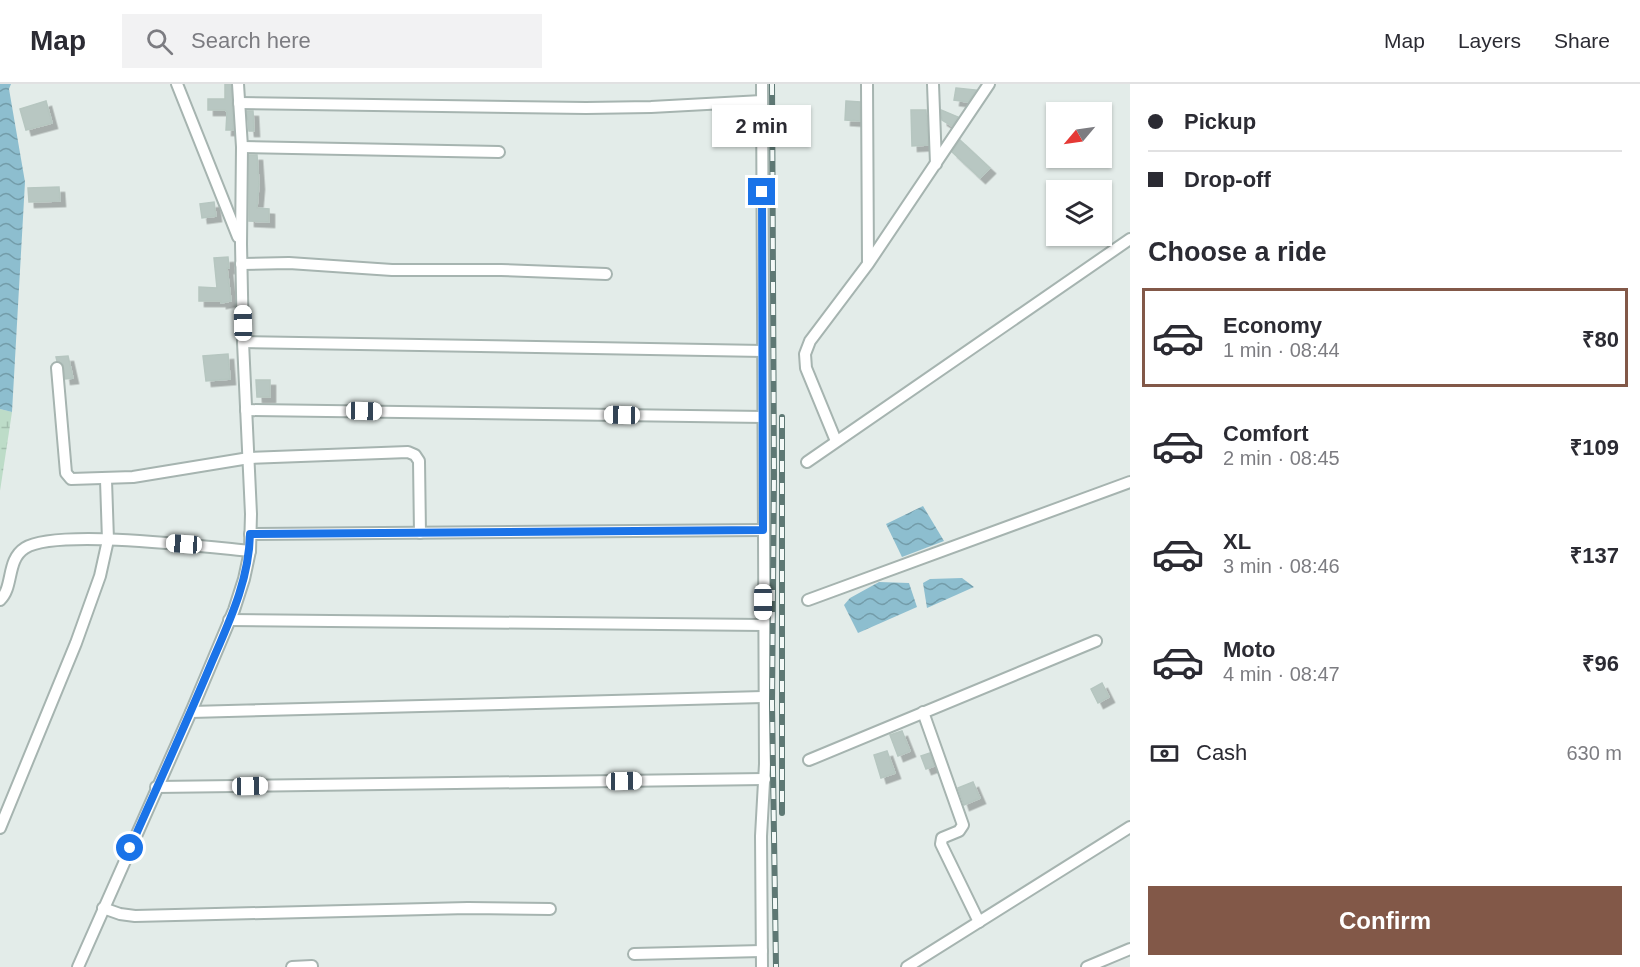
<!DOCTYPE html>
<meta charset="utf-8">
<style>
body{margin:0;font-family:Arial,sans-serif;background:#f2f2f3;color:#2b2b33;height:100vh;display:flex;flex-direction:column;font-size:22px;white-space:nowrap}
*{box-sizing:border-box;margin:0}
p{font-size:20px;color:#7c7c81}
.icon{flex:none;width:33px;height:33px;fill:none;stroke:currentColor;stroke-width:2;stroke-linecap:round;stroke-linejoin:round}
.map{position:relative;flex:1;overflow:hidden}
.side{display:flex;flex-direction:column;background:#fff;width:510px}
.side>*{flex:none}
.guide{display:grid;align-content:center;height:132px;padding:0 18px;background:#fff}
.needle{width:39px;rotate:241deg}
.tools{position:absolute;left:1046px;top:18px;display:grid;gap:12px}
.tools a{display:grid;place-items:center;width:66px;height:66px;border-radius:0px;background:#fff;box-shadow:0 2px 4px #0004;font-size:30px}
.end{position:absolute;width:27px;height:27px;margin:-14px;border:8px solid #1a73e8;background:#fff;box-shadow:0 0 0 3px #fff}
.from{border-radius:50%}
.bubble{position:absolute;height:42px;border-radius:0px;background:#fff;box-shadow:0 2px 4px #0004;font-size:20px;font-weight:700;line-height:42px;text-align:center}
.car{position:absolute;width:18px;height:36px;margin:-18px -9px;border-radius:8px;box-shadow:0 0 4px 2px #0007;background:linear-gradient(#fff 24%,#345 0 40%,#fff 0 76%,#345 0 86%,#fff 0)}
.guide b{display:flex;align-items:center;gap:21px;height:57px;font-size:22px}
.guide b+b{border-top:2px solid #e1e1e2}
.guide i{width:15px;height:15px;background:#2b2b33}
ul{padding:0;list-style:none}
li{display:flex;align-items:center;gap:18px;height:99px;margin:0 12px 9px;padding:0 6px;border:3px solid transparent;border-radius:0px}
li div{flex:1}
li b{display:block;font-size:22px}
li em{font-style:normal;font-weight:700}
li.active{border-color:#825848}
li>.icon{width:54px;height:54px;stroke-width:1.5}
h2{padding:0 18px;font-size:27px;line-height:72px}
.pay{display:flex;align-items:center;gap:15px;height:66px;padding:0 18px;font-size:22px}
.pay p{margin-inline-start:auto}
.button{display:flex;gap:12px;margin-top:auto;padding:12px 18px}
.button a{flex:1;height:69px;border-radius:0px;background:#825848;color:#fff;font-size:24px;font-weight:700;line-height:69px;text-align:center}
header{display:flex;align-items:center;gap:36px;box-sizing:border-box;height:84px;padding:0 30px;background:#fff;border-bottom:2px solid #e1e1e2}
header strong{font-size:28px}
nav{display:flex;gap:33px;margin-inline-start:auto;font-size:21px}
.search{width:420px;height:54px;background:#f2f2f3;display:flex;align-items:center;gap:15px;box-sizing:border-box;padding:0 21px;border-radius:0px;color:#7c7c81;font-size:22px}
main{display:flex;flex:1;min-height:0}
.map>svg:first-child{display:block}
.wetland{fill:url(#wetland-marsh)}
.water{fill:url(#water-waves)}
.building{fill:#b8c7c2;stroke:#b6c6c0;stroke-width:1.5;filter:url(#shadow)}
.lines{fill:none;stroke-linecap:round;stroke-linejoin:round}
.minor-casing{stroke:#a6b4b0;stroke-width:14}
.minor{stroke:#fff;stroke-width:10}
.rail-casing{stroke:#5e7874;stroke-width:6}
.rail{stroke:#f3f9f7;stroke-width:4;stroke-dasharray:11;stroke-linecap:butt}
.route{stroke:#1a73e8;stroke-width:8}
</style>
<header>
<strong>Map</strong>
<div class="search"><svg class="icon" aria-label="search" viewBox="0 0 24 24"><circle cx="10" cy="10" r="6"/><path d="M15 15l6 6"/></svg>Search here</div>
<nav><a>Map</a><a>Layers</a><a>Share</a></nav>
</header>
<main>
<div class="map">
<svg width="1130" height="883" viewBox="0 0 1130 883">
<defs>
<pattern id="wetland-marsh" width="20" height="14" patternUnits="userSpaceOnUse" patternTransform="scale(1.5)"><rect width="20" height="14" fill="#bddcc8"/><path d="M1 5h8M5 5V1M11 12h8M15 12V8" fill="none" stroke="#a2bead"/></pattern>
<pattern id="water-waves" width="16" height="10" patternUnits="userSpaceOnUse" patternTransform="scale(1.5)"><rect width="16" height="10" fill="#8dbecf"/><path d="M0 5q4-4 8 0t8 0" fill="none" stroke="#739ca9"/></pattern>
<filter id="shadow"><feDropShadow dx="5.5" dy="5.5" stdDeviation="0" flood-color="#0004"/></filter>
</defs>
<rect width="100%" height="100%" fill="#e3ece9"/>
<polygon class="wetland" points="0,325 12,328 0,407"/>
<g class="water">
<polygon points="0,0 11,0 9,5 25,98 12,328 0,325"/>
<polygon points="923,422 944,457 902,473 886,440"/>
<polygon points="962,494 974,503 927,524 923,499 930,495"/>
<polygon points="879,498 909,499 917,523 858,549 844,521 850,514"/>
</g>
<g class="building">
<polygon points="225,0 231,0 233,46 226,46 227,28 225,26 208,26 208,15 225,15"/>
<polygon points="956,4 976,6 968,18 954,16"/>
<polygon points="46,17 52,39 26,46 20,25"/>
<polygon points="846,17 860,18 860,37 845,36"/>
<polygon points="911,26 926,26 928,61 912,62"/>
<polygon points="941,26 958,33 952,42 942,36"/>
<polygon points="247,27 253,27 254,47 249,47"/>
<polygon points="960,56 990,84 980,94 952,68"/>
<polygon points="249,71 257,71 259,100 257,124 269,125 269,138 249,137"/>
<polygon points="59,103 60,117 29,118 28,104"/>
<polygon points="214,118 216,132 202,134 200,120"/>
<polygon points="228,173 229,184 227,184 231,217 221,219 221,217 199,217 199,203 217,204 214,174"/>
<polygon points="228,270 230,295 206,297 203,272"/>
<polygon points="68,272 73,294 65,295 63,280 57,277 56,273"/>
<polygon points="256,296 270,296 270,313 257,313"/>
<polygon points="1102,599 1109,613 1098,619 1091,605"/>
<polygon points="902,647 910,667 898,672 890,651"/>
<polygon points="887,667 895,689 881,694 874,671"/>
<polygon points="930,669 934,682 926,685 921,672"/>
<polygon points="973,698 980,714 964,721 958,704"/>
</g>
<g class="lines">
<g class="minor-casing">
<g id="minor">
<polyline points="177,0 238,153"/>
<polyline points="762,0 765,680 761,752 762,883"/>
<polyline points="867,0 868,179"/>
<polyline points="933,0 936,80"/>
<polyline points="239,19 586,24 651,23 762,17"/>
<polyline points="242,63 499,68"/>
<polyline points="241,180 289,179 392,186 501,186 606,190"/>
<polyline points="243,258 763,267"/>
<polyline points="57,284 66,389 71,395 133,393 249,374 408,368 415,371 419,377 420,449"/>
<polyline points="246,326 763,333"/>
<polyline points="836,357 806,284 805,270 810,257 868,180 989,0"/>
<polyline points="807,378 1130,155"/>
<polyline points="250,450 763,446"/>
<path d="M0,516C14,503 6,476 25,464C56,444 208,463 250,467"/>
<polyline points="808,516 1130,398"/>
<polyline points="229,536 763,541"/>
<polyline points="191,628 763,613"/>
<polyline points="923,628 963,741 959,747 942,754 941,760 979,838"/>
<polyline points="809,676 1096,557"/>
<polyline points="156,703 765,695"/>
<polyline points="0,744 76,559 100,492 108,456 106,396"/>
<polyline points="103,824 120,830 135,832 468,824 550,825"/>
<polyline points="634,870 762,867"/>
<polyline points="78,883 191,628 234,526 244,495 250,467 251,430 243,258 241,160 242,63 238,0"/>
<polyline points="292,883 312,882"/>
<polyline points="907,883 1130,743"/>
<polyline points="1087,883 1130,865"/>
</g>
</g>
<use href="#minor" class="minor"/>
<g class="rail-casing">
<g id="rail">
<polyline points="772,0 774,391 772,620 776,883"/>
<polyline points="782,333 782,729"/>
</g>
</g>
<use href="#rail" class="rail"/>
</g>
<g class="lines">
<path class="route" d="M130,764C157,703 185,642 211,580C229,538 249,497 250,450L763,446L762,108"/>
</g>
</svg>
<div class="tools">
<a><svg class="needle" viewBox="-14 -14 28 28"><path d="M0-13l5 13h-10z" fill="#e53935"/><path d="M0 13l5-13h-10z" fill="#7c7c81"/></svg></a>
<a><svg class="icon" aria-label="layers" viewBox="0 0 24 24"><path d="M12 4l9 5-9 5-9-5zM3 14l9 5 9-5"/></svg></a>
</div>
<i class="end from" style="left:130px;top:764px"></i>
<i class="end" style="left:762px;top:108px"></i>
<div class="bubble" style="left:712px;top:21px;width:99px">2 min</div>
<i class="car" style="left:243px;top:239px;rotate:359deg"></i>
<i class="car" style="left:364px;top:327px;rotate:91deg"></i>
<i class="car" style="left:622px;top:331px;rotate:271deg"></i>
<i class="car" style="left:184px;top:460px;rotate:274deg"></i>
<i class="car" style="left:763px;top:518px;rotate:180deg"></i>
<i class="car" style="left:624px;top:697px;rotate:89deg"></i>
<i class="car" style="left:250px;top:702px;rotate:89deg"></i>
</div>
<section class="side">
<div class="guide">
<b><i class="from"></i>Pickup</b>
<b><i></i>Drop-off</b>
</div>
<h2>Choose a ride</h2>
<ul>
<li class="active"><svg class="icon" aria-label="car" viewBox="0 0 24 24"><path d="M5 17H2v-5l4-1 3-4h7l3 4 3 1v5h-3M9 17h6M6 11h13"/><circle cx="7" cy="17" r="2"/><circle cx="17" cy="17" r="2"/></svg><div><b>Economy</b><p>1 min · 08:44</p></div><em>₹80</em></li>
<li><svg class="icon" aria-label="car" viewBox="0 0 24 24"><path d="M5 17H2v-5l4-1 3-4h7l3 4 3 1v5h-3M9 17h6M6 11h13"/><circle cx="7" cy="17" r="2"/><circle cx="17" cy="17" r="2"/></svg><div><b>Comfort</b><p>2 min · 08:45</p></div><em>₹109</em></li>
<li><svg class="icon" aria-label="car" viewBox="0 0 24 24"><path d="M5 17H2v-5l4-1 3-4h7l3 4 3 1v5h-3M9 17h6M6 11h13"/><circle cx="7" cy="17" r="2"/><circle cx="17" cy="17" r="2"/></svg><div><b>XL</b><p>3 min · 08:46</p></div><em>₹137</em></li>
<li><svg class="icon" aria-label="car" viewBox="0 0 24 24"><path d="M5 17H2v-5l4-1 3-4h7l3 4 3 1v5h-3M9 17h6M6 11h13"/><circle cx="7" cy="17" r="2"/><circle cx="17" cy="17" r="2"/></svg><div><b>Moto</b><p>4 min · 08:47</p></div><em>₹96</em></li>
</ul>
<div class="pay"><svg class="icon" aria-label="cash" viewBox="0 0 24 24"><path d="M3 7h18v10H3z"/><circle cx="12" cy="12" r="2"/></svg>Cash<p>630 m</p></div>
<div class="button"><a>Confirm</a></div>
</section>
</main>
